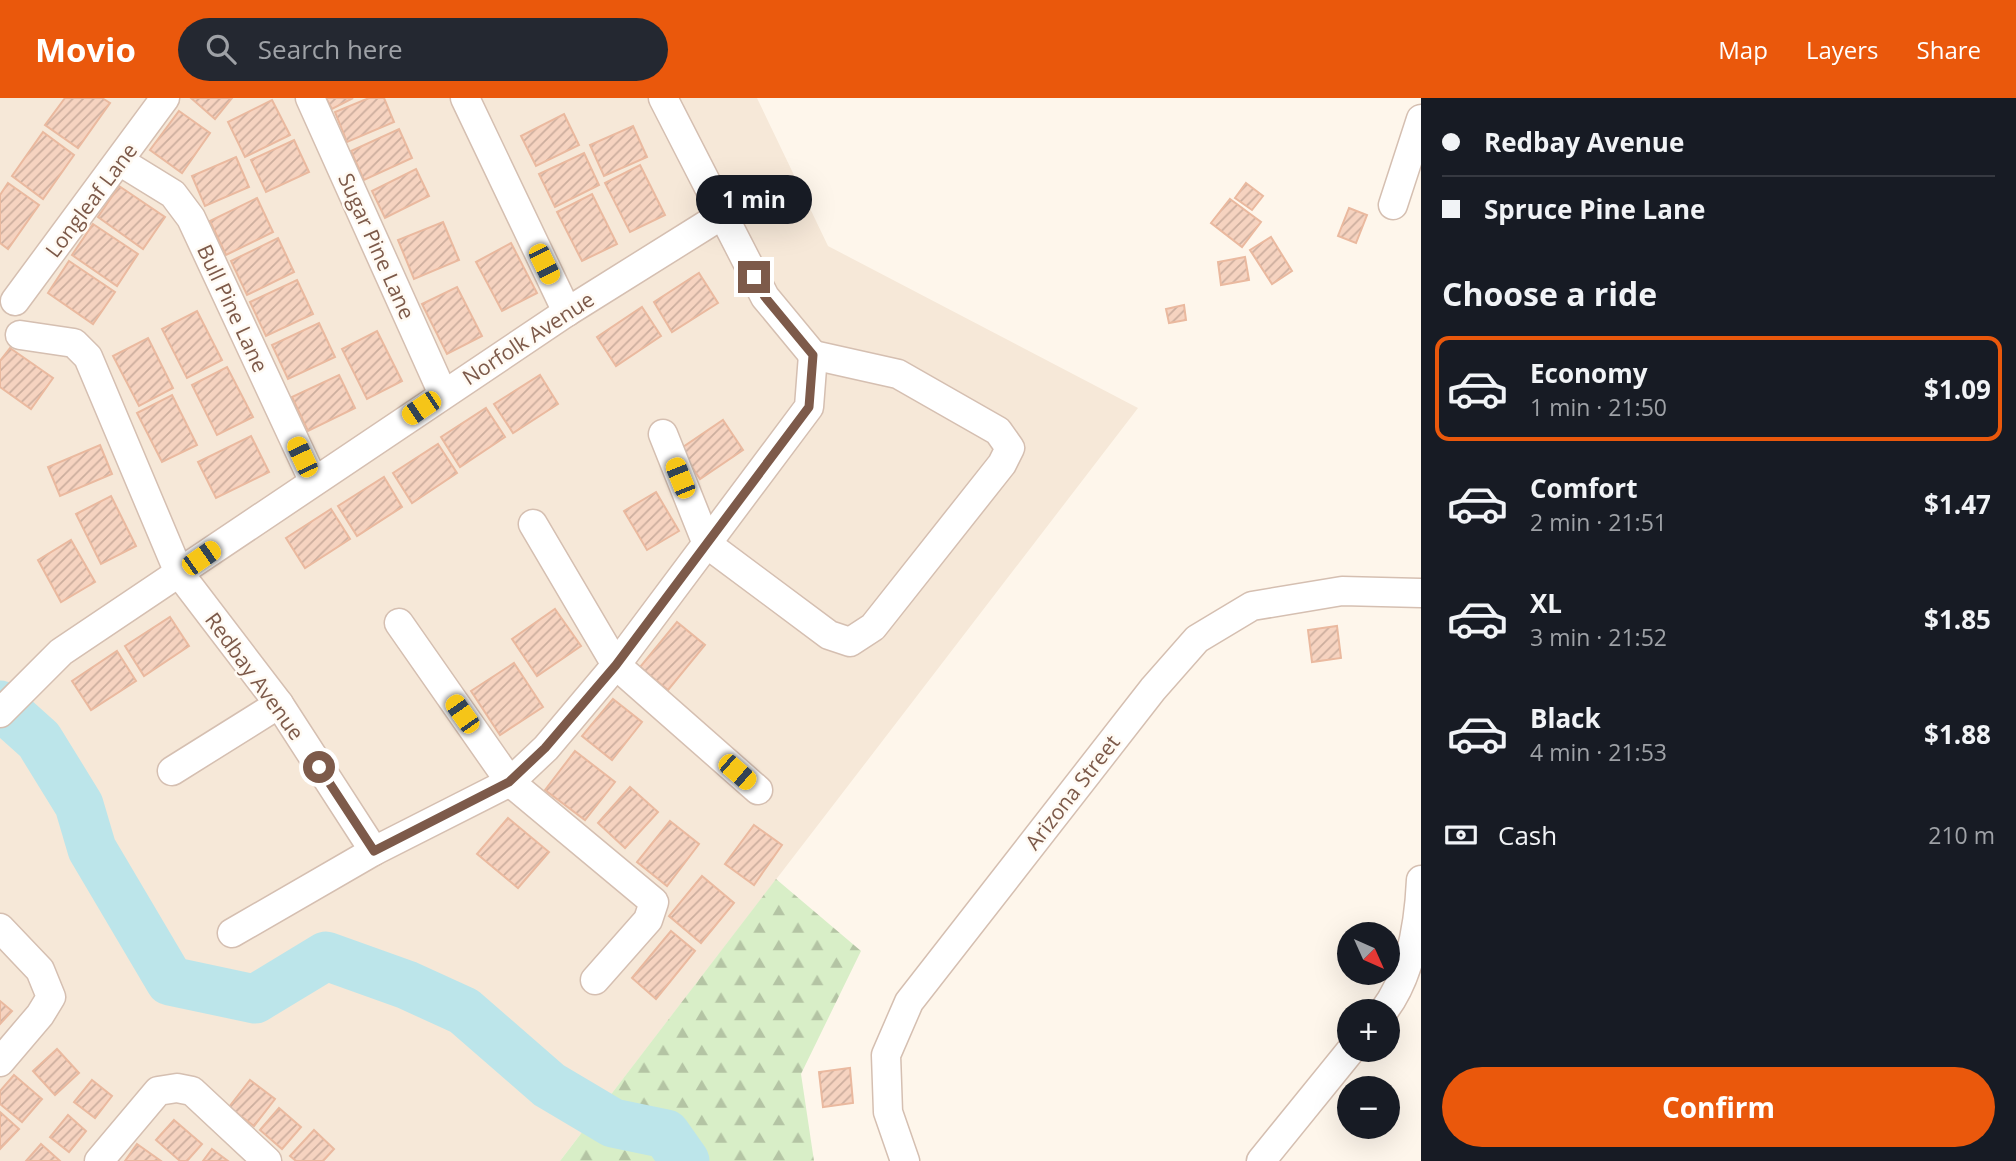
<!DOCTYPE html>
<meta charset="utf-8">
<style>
body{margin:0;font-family:"Open Sans",sans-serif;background:#242831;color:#f1f3f6;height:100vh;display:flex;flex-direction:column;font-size:26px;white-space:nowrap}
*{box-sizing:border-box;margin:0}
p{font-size:23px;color:#9ea1a6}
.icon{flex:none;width:38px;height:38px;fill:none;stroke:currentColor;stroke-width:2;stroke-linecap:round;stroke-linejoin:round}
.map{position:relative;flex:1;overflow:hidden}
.side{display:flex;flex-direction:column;background:#171b24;width:595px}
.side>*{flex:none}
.guide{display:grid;align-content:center;height:154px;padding:0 21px;background:#171b24}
.needle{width:46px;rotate:135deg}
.tools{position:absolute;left:1337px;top:824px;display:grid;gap:14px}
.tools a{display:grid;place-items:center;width:63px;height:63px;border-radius:50%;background:#171b24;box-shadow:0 7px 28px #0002;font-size:35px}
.end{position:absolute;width:32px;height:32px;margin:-16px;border:9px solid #7d5a4a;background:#fff;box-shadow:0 0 0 4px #fff}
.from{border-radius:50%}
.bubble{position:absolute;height:49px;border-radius:24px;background:#171b24;box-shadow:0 7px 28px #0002;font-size:23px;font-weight:700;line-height:49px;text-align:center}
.car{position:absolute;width:21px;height:42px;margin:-21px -10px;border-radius:9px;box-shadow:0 0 5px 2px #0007;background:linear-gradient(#f5c518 24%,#345 0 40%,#f5c518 0 76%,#345 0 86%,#f5c518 0)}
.guide b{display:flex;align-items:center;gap:24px;height:66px;font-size:26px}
.guide b+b{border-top:2px solid #363941}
.guide i{width:18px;height:18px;background:#f1f3f6}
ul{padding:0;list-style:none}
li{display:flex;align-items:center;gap:21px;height:105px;margin:0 14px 10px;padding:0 7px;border:4px solid transparent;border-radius:14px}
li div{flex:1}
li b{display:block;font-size:26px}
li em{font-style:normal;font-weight:700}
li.selected{border-color:#ea580c}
li>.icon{width:63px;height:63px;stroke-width:1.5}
h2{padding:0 21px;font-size:32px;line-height:84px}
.pay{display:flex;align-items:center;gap:18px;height:77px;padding:0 21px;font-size:26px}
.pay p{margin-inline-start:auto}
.cta{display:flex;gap:14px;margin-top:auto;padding:14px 21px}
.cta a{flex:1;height:80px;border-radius:42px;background:#ea580c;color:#fff;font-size:28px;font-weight:700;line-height:80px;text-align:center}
header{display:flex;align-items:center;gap:42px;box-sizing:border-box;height:98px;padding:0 35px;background:#ea580c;color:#fff}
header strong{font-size:33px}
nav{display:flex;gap:38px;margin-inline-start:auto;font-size:24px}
.search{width:490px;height:63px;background:#242831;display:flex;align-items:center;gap:18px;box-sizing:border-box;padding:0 24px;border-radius:38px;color:#9ea1a6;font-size:26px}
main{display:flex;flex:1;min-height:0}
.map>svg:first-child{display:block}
.residential{fill:#f6e8d8}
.forest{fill:url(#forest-firs)}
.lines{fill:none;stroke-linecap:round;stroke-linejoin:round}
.river{stroke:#bce5ea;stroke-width:49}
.building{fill:url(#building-hatch);stroke:#eab99f;stroke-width:2}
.street-casing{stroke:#d5bfb1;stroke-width:31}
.street{stroke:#fff;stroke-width:28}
.route{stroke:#7d5a4a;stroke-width:9}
.labels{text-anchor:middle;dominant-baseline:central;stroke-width:5;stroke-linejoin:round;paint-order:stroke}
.street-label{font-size:21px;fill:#7d5a4a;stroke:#fffaf3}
</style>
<header>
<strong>Movio</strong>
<div class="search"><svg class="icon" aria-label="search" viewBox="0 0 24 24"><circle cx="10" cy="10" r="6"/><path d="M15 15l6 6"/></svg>Search here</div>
<nav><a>Map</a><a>Layers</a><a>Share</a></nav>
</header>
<main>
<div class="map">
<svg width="1421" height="1063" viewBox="0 0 1421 1063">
<defs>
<pattern id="forest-firs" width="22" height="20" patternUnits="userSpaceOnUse" patternTransform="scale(1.75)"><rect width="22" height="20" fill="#d8eec7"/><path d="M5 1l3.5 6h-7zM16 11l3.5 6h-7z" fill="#b4c4a4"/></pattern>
<pattern id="building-hatch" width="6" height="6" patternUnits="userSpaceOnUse" patternTransform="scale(1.75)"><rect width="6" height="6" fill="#f6d3c0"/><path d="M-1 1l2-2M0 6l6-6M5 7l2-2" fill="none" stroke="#ccae9e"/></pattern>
</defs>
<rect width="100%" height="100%" fill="#fef6eb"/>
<polygon class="residential" points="0,0 757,0 828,148 1138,310 560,1063 0,1063"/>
<polygon class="forest" points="776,781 861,853 801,976 814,1063 560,1063"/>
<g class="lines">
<polyline class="river" points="0,607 39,642 79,707 92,751 170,883 255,901 326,858 407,887 464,913 549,987 613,1025 666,1036 685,1063"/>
</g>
<g class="building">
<polygon points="65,0 102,0 110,5 78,50 45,27"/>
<polygon points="191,0 232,0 215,21"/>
<polygon points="326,0 353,0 332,11"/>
<polygon points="369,0 384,0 394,24 347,44 335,14"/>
<polygon points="272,2 290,37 245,59 228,24"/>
<polygon points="179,13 210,35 182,75 150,52"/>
<polygon points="564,16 579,47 536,68 521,38"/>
<polygon points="633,28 647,59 604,78 590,47"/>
<polygon points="399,31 412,60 364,82 351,53"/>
<polygon points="43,34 74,57 43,101 12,78"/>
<polygon points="294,42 309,74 266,94 251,62"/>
<polygon points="584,55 599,87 555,109 539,76"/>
<polygon points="236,59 249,89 205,108 192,78"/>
<polygon points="640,67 665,117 630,134 605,85"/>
<polygon points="416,71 429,98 385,120 372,93"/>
<polygon points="8,85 39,107 8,151 0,145 0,97"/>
<polygon points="1246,85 1263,98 1252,112 1235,100"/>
<polygon points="119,88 165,119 143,151 98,119"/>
<polygon points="592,96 617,146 582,163 557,114"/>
<polygon points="257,100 273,134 226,157 210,123"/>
<polygon points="1230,101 1261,124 1242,149 1211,125"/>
<polygon points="1349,110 1367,117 1356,145 1338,138"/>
<polygon points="443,124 459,162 414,181 398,142"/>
<polygon points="93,126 138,156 117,188 72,157"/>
<polygon points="1271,139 1292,173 1272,186 1250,152"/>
<polygon points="278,140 294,174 247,197 231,163"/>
<polygon points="511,145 537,195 502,213 476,164"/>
<polygon points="1245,159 1249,182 1221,187 1218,164"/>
<polygon points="69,163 115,194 93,226 48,195"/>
<polygon points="699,175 718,205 672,234 654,204"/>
<polygon points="297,182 313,216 266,238 250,204"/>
<polygon points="457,189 482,238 447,256 422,206"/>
<polygon points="1184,207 1186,222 1169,225 1166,211"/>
<polygon points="642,209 661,238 616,268 597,239"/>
<polygon points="197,213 222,262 187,280 162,231"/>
<polygon points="319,225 335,259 288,281 272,247"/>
<polygon points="377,233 402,283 367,301 342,251"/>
<polygon points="148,240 173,290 139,308 113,258"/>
<polygon points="10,250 53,280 31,311 0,289 0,263"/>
<polygon points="227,269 253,319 217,337 192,287"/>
<polygon points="339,277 355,310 308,333 292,299"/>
<polygon points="540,277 558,306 513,335 494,306"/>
<polygon points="172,297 197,347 162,364 137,315"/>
<polygon points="486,310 505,339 460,369 441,339"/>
<polygon points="723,322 743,352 700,381 680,351"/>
<polygon points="251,338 269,374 216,400 198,364"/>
<polygon points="438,346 457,375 412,405 393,375"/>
<polygon points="100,347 112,376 60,398 48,369"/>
<polygon points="384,379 402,409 357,438 338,408"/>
<polygon points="656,394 679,433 647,452 624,413"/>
<polygon points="111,398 136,448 101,466 76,416"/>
<polygon points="331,411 350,441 305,470 286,440"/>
<polygon points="71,442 95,484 61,504 38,462"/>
<polygon points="555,511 581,548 537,578 512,541"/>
<polygon points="170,519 189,548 144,578 125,548"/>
<polygon points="677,524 705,547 668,592 640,569"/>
<polygon points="1337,528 1341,560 1312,564 1308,532"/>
<polygon points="117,553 136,583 91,612 72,583"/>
<polygon points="514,565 543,609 500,637 471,593"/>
<polygon points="613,601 642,624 612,662 582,638"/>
<polygon points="575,653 615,684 585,722 545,692"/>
<polygon points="630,689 658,714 625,750 598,725"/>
<polygon points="508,720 549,754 518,790 477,756"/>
<polygon points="670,723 699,746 667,788 637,764"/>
<polygon points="754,727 782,747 754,787 725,766"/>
<polygon points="702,778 734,805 701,845 669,818"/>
<polygon points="671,833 695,853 656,901 632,880"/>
<polygon points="0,903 12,913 0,926"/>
<polygon points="57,951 79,975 55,997 33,973"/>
<polygon points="850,970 853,1005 823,1009 819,974"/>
<polygon points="14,977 42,1001 22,1024 0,1006 0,993"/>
<polygon points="92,982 112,998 95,1020 74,1004"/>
<polygon points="250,982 275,1001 254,1028 229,1009"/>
<polygon points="279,1010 301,1029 282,1051 260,1032"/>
<polygon points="0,1014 19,1031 0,1051"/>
<polygon points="68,1017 86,1033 69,1054 50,1039"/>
<polygon points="174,1022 202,1046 187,1063 180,1063 156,1042"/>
<polygon points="314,1032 334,1051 323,1063 296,1063 290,1058"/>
<polygon points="41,1046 60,1063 26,1063"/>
<polygon points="137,1046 161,1063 125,1063"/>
<polygon points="212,1051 228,1063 203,1063"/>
</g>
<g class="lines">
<g class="street-casing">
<g id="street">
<polyline points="310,0 443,296"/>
<polyline points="465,0 567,214"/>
<polyline points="663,0 765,199 813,257"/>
<polyline points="121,64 173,96 191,120 313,382"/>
<polyline points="1393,107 1421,21"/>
<polyline points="15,203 165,0"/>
<polyline points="20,237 74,245 88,259 179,475 279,606 374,753"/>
<polyline points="663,336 707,446 829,537 850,544 873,529 1002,366 1010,350 998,333 898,276 813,257"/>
<polyline points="533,426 616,567 758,692"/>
<polyline points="399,525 510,684 654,804 648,822 595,882"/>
<polyline points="0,615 61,554 567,214 722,117"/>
<polyline points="172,673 279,606"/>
<polyline points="0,830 40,872 51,899 40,917 0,964"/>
<polyline points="232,835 374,753 510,684 546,650 616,567 809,309 813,257"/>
<path d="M1383,914C1411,878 1419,826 1421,782"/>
<polyline points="99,1063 158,993 177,990 192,993 267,1063"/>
<polyline points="905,1063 888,1014 886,957 909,904 1153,591 1197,541 1252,508 1342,493 1421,495"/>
<polyline points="1261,1063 1351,952"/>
</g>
</g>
<use href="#street" class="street"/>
</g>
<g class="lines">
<polyline class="route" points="319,669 374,753 509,684 545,650 616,567 809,309 813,257 765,199 754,179"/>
</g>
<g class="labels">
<g class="street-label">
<text transform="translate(91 102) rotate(-53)">Longleaf Lane</text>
<text transform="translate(377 148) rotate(66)">Sugar Pine Lane</text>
<text transform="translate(233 210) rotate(65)">Bull Pine Lane</text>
<text transform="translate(528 240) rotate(-33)">Norfolk Avenue</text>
<text transform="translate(255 578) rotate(54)">Redbay Avenue</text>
<text transform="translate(1072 694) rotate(-52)">Arizona Street</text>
</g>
</g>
</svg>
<div class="tools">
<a><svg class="needle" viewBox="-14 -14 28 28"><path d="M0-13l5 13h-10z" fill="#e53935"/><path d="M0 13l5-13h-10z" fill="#9ea1a6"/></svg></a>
<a>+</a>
<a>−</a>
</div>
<i class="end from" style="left:319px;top:669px"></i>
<i class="end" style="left:754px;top:179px"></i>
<div class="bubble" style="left:696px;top:77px;width:116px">1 min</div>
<i class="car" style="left:544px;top:166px;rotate:154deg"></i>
<i class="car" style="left:421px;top:310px;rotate:236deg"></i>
<i class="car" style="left:302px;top:359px;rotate:335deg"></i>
<i class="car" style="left:680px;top:380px;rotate:338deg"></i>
<i class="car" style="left:201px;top:460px;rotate:55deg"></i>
<i class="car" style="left:462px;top:616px;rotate:325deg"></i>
<i class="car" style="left:737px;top:674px;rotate:131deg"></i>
</div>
<section class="side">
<div class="guide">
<b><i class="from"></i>Redbay Avenue</b>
<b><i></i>Spruce Pine Lane</b>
</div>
<h2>Choose a ride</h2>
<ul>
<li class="selected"><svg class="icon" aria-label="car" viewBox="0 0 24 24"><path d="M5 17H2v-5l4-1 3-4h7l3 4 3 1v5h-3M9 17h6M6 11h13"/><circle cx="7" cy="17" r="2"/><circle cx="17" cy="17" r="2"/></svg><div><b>Economy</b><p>1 min · 21:50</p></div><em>$1.09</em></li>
<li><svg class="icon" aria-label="car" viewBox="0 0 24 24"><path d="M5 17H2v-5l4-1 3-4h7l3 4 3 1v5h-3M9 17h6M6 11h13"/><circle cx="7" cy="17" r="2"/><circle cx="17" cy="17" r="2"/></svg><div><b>Comfort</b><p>2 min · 21:51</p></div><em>$1.47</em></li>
<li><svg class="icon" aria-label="car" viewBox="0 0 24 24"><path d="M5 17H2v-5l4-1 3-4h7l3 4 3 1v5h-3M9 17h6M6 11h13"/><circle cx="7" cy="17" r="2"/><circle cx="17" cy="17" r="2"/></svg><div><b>XL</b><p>3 min · 21:52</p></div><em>$1.85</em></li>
<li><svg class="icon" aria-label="car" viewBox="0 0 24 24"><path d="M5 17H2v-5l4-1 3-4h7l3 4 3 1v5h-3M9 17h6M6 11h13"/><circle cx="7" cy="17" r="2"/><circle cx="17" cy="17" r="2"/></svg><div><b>Black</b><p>4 min · 21:53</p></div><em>$1.88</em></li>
</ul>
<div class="pay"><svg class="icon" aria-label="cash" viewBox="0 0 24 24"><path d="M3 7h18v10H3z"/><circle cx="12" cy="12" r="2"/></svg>Cash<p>210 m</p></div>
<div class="cta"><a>Confirm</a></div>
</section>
</main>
